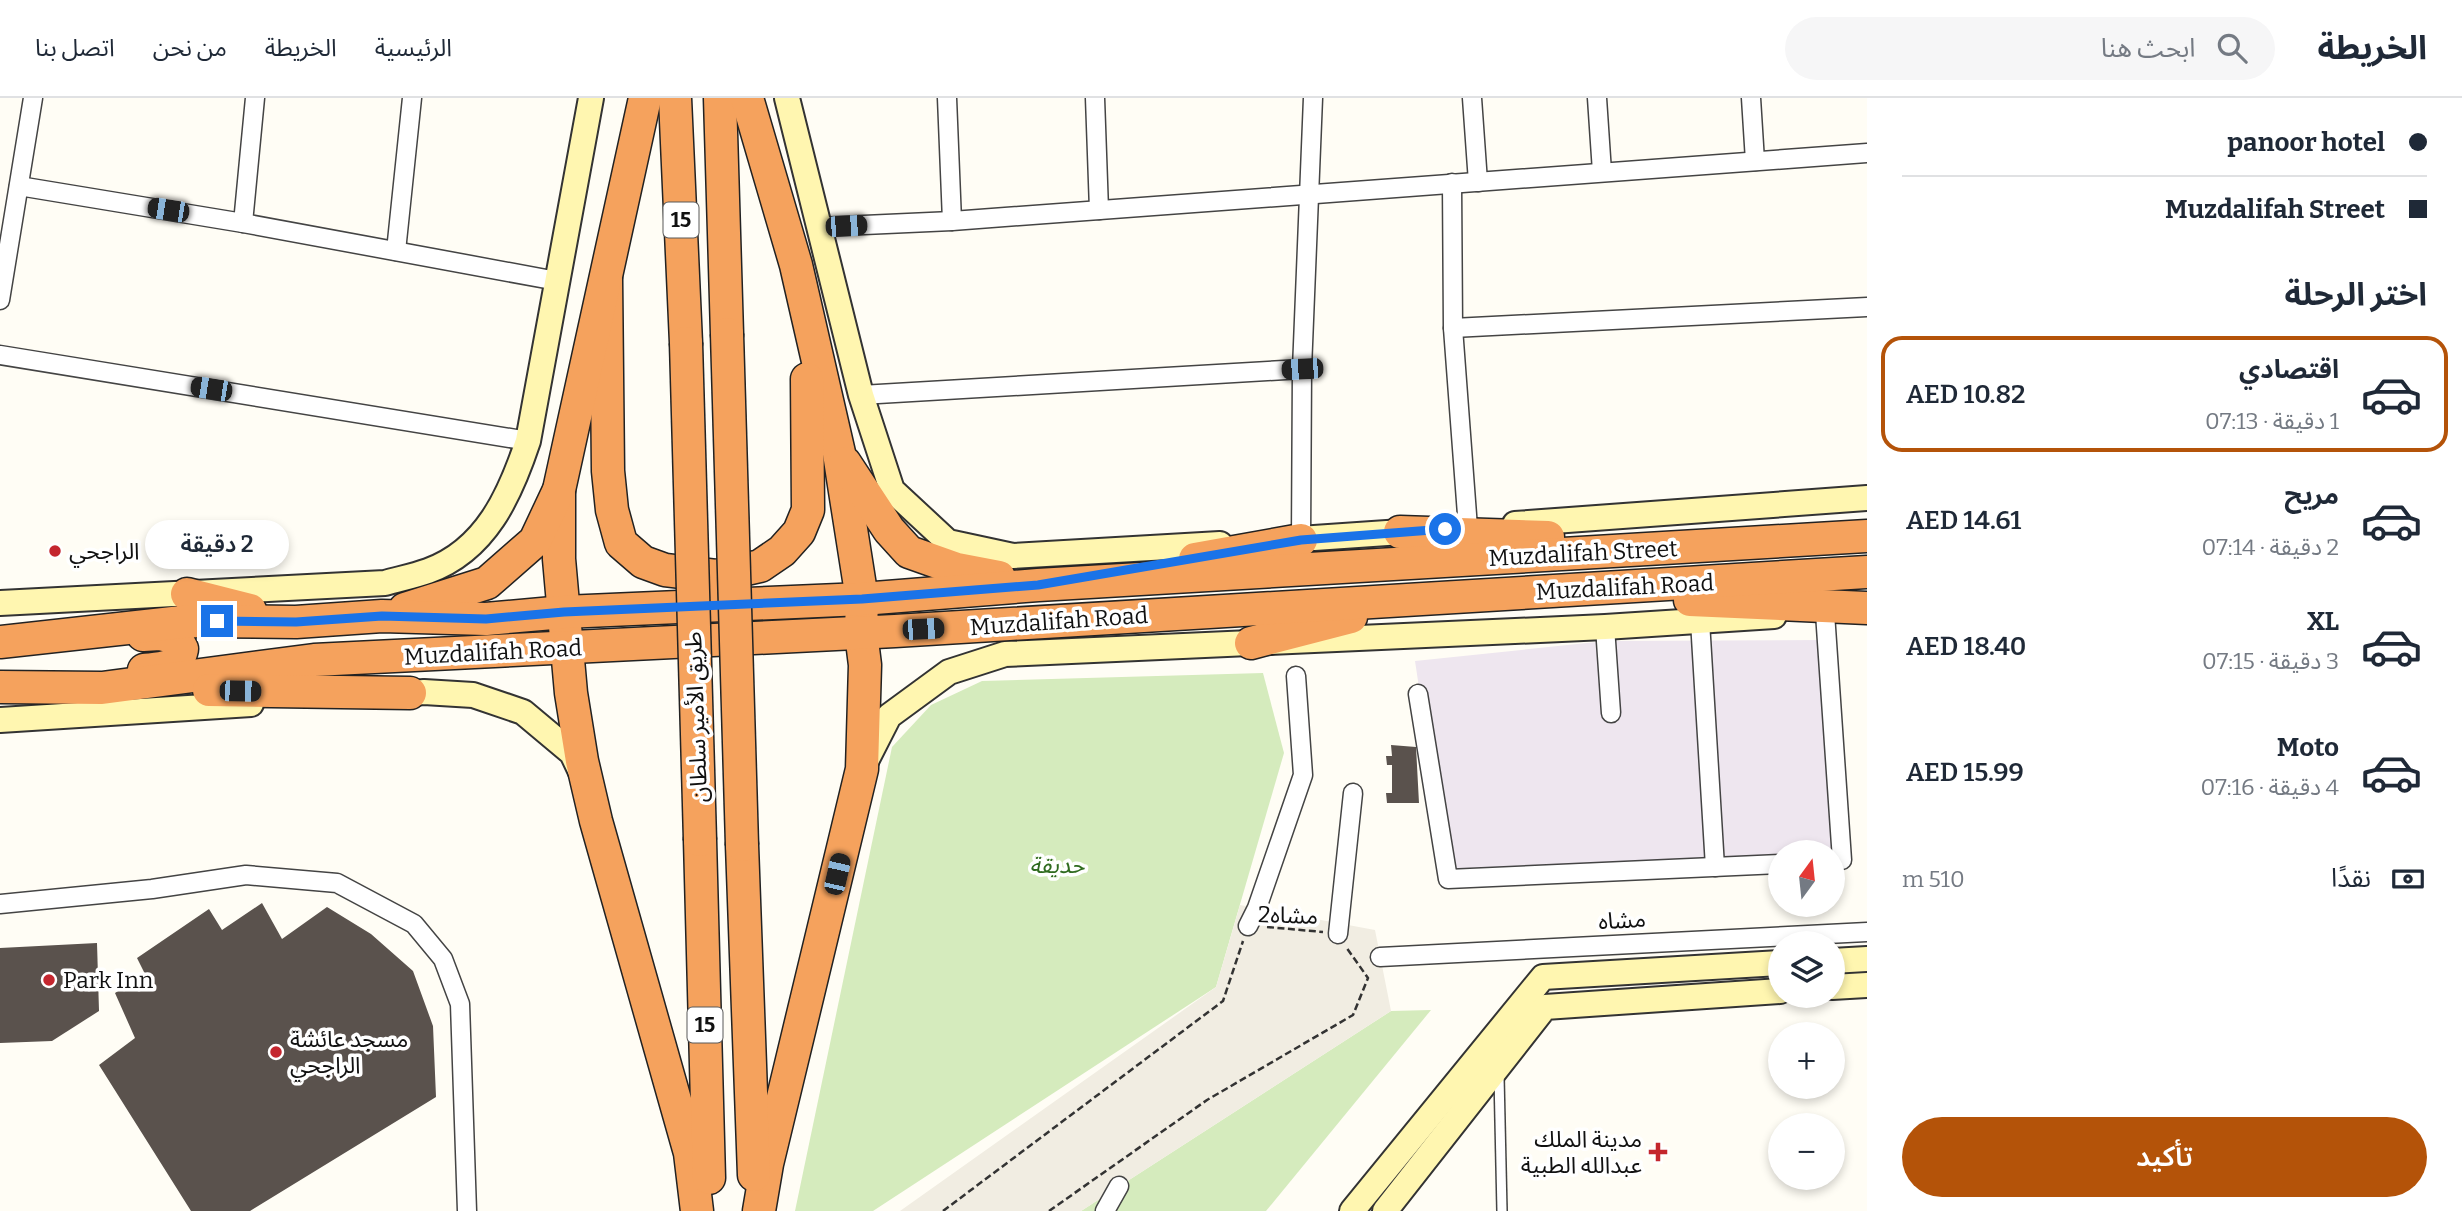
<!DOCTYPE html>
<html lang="ar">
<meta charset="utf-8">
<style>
body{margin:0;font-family:Bitter,"Noto Sans Arabic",serif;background:#f6f6f7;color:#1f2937;direction:rtl;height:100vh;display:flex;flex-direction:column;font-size:26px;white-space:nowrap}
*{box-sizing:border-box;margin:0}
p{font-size:23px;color:#747a83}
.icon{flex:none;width:38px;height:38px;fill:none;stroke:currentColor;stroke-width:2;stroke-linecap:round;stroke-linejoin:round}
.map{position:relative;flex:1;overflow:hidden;direction:ltr}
.side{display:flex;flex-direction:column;background:#fff;width:595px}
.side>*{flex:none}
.guide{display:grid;align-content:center;height:154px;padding:0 35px;background:#fff}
.needle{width:46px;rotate:15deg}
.tools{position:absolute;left:1768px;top:742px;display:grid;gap:14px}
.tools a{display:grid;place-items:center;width:77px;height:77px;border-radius:50%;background:#fff;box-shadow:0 4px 10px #0003;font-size:35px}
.end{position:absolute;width:32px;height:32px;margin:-16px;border:9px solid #1a73e8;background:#fff;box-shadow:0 0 0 4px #fff}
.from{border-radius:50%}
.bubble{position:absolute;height:49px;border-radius:24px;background:#fff;box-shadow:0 4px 10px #0003;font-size:23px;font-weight:600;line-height:49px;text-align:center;direction:rtl}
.car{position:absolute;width:21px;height:42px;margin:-21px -10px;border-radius:9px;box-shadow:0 0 5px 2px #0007;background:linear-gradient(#222 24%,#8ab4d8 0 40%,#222 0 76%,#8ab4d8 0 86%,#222 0)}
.guide b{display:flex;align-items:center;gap:24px;height:66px;font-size:26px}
.guide b+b{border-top:2px solid #e0e1e3}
.guide i{width:18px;height:18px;background:#1f2937}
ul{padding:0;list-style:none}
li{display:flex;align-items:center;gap:21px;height:116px;margin:0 14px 10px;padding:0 21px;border:4px solid transparent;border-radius:21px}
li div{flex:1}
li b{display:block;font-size:26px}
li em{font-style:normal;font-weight:600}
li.on{border-color:#b45309}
li>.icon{width:63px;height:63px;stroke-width:1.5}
h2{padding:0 35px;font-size:32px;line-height:84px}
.pay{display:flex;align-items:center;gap:18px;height:77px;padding:0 35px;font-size:26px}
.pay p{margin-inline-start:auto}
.primary-button{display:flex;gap:14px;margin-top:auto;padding:14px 35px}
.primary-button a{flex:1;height:80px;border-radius:42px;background:#b45309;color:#fff;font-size:28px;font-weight:600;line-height:80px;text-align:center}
header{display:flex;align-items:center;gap:42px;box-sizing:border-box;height:98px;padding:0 35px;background:#fff;border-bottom:2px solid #e0e1e3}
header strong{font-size:33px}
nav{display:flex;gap:38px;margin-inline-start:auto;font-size:24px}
.search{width:490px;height:63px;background:#f6f6f7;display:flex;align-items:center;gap:18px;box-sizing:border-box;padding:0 24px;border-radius:38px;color:#747a83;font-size:26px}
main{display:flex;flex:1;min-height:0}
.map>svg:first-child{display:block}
.industrial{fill:#eee6ef}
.green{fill:#d5ebbd}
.plaza{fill:#f1ede2}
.building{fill:#5a524d}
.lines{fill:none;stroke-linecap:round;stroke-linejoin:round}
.lane-casing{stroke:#444;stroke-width:12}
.street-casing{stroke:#444;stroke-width:21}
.secondary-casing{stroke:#333;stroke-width:28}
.highway-casing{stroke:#222;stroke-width:35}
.path{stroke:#333;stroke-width:2.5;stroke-dasharray:7 3.5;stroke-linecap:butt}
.lane{stroke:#fff;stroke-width:9}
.street{stroke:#fff;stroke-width:18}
.secondary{stroke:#fff6b0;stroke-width:24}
.highway{stroke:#f5a25d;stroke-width:32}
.highway-bridge-casing{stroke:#222;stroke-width:35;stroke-linecap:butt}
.highway-bridge{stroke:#f5a25d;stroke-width:32}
.route{stroke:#1a73e8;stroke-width:9}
.poi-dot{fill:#c4262e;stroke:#fff;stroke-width:2.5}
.labels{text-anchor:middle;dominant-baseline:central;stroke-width:7;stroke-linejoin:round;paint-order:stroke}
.shield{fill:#fff;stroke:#585858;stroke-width:2}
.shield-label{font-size:21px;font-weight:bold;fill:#111}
.poi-label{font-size:23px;fill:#111;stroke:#fff;text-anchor:start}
.street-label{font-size:23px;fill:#111;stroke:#fff}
.park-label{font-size:23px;font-style:italic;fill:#2f6b1f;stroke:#fff}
</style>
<header>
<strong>الخريطة</strong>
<div class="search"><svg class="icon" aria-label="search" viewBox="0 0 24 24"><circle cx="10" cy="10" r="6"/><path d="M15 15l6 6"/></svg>ابحث هنا</div>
<nav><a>الرئيسية</a><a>الخريطة</a><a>من نحن</a><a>اتصل بنا</a></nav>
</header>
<main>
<section class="side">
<div class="guide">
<b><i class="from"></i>panoor hotel</b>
<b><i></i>Muzdalifah Street</b>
</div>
<h2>اختر الرحلة</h2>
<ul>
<li class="on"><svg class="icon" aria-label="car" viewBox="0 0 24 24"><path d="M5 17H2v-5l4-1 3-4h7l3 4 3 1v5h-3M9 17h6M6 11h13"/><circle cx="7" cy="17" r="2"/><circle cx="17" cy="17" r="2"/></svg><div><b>اقتصادي</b><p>1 دقيقة · 07:13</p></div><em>AED 10.82</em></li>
<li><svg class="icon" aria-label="car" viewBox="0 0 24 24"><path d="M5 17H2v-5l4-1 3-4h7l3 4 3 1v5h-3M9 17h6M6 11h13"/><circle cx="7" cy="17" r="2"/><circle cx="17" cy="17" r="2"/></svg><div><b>مريح</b><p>2 دقيقة · 07:14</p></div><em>AED 14.61</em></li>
<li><svg class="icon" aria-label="car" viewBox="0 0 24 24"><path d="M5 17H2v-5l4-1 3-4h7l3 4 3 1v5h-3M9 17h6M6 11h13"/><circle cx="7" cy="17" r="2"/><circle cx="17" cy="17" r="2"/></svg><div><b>XL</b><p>3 دقيقة · 07:15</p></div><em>AED 18.40</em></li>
<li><svg class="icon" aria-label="car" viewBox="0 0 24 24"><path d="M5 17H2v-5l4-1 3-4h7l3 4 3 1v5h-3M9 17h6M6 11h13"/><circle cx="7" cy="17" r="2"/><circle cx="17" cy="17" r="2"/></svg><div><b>Moto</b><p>4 دقيقة · 07:16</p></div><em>AED 15.99</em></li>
</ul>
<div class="pay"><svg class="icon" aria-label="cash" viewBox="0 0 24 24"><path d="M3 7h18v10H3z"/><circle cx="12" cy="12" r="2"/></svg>نقدًا<p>510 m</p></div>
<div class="primary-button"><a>تأكيد</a></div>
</section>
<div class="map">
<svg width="1867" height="1113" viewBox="0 0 1867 1113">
<rect width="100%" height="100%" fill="#fffdf5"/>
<polygon class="industrial" points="1827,542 1842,762 1832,754 1780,754 1780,766 1448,781 1415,563 1606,543"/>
<g class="green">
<polygon points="1263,575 1284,655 1216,889 873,1113 795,1113 892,649 931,607 982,583"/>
<polygon points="1431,912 1266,1113 1081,1113 1391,913"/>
</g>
<polygon class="plaza" points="1240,807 1375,832 1391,913 1081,1113 900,1113 1216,889"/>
<g class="building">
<polygon points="1391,647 1416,649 1419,705 1387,705 1386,695 1392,695 1392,667 1387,667 1386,658 1392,658"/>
<polygon points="262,805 282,841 327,809 371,836 413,873 433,928 436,999 250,1113 191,1113 99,967 135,940 115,895 145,876 137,860 209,811 222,832"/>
<polygon points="97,845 99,913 52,943 0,945 0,850"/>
</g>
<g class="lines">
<g class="lane-casing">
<polyline id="lane" points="1499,978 1502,1113"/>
</g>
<g class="street-casing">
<g id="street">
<polyline points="947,0 952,123"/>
<polyline points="1095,0 1099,112"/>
<polyline points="1472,0 1478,84"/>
<polyline points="1597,0 1602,74"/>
<polyline points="1751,0 1755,63"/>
<polyline points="1452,85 1453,230 1468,430"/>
<polyline points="19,88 243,125 557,183"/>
<polyline points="243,125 255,0"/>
<polyline points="820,129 952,123 1867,55"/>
<polyline points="396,153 412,0"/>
<polyline points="0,202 33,0"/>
<polyline points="1453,230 1867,209"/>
<polyline points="0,257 528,343"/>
<polyline points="861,297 1302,271"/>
<polyline points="1301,442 1302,271 1313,0"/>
<polyline points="1825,515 1842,762 1832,763"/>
<polyline points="1700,523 1715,769"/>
<polyline points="1605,529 1611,615"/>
<polyline points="1418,596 1448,781 1780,766"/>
<polyline points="0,806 152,791 246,777 337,785 414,826 443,861 460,906 467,1113"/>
<polyline points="1248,828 1257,810 1303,677 1296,578"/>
<polyline points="1338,836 1353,695"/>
<polyline points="1380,859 1867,834"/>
<polyline points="1105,1113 1119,1088"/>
</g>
</g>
<g class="secondary-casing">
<g id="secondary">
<polyline points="787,0 861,297 892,392 948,444 1013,458 1220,446"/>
<polyline points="1515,426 1867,400"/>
<polyline points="1285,442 1416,433"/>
<path d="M0,505L385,485C399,481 414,478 428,473C486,452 510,397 528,343L591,0"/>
<polyline points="392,597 424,594 473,597 523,614 572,655 581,674"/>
<polyline points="0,622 251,606"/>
<polyline points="864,667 889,618 949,574 1005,556 1605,529 1774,518"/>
<polyline points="1832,863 1867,861"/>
<polyline points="1832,889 1867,887"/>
<polyline points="1352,1113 1543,879 1780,865"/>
<polyline points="1385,1113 1545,909 1780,893"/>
</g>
</g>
<g class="highway-casing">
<g id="highway">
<polyline points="675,0 686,245"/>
<polyline points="720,0 727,236"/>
<polyline points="747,0 796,167 839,355 862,501 861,535 865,567 862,671 767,1066 759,1113"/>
<polyline points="606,181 608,373 612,412 621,445 643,464 665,472 716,478 760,468 782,453 799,434 808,412 807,281"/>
<polyline points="845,365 889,432 909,454 957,471 999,479"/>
<polyline points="559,392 559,461 571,595 582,663 596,723 690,1055 697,1113"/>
<polyline points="1400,434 1548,439"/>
<polyline points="1195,461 1301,442"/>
<polyline points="187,496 250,512"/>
<polyline points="1690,502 1867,510"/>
<polyline points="405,511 487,485 535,443 559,392 645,0"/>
<path d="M143,537L160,536L176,540L182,551C178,571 161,570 144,572"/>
<polyline points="0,544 191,523 296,524 382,518 486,521 564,514 862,501 1038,487 1867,438"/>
<polyline points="1251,545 1351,519"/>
<polyline points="0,589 102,590 314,562 895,533 1867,474"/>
<polyline points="209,592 410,595"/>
<polyline points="700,742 709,1080"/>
<polyline points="742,747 754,1077"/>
</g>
</g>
<g class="path">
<polyline points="1267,829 1323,834"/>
<polyline points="943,1113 1223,903 1243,843"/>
<polyline points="1049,1113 1207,1002 1353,917 1368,880 1346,849"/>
</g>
<use href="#lane" class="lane"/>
<use href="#street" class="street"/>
<use href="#secondary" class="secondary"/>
<use href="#highway" class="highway"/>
<g class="highway-bridge-casing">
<g id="highway-bridge">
<polyline points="727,236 742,747"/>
<polyline points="686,245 700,742"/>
</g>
</g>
<use href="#highway-bridge" class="highway-bridge"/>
</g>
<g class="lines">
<polyline class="route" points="217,523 296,524 382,518 486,521 564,514 862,501 1038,487 1301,442 1445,431"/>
</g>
<g class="poi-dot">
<circle cx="55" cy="453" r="7"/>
<circle cx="49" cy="882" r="7"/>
<circle cx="276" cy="954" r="7"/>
<path d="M1654.5 1043.5h7v7h7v7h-7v7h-7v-7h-7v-7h7z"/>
</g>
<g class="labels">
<g class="shield">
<rect x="663.5" y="104.5" width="35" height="35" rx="5"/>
<rect x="687.5" y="909.5" width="35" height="35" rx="5"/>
</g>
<g class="shield-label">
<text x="681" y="122">15</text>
<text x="705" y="927">15</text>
</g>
<g class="poi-label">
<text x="69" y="453">الراجحي</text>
<text x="63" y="882">Park Inn</text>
<text x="290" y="941">مسجد عائشة<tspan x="290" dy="26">الراجحي</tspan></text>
<text x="1642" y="1041" text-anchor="end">مدينة الملك<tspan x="1642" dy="26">عبدالله الطبية</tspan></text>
</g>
<g class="street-label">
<text transform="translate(1583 455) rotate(-3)">Muzdalifah Street</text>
<text transform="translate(1625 489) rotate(-3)">Muzdalifah Road</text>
<text transform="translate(1059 523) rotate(-4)">Muzdalifah Road</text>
<text transform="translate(493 554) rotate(-3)">Muzdalifah Road</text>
<text transform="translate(696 619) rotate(-92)">طريق الأمير سلطان</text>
<text transform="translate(1288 817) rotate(2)">مشاه2</text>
<text transform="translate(1622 822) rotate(-3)">مشاه</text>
</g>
<g class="park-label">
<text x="1057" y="767">حديقة</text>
</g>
</g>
</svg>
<div class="tools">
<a><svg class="needle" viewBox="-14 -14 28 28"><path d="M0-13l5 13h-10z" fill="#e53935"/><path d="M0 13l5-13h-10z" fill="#747a83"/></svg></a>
<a><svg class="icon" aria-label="layers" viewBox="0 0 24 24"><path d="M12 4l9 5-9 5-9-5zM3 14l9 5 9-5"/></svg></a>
<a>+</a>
<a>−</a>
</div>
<i class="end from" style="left:1445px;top:431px"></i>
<i class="end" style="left:217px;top:523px"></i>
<div class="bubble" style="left:145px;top:422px;width:144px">2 دقيقة</div>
<i class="car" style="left:168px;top:112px;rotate:279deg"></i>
<i class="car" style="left:846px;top:128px;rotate:87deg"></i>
<i class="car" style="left:1302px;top:271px;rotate:267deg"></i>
<i class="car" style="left:211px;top:291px;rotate:279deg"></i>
<i class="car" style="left:923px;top:531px;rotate:87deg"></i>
<i class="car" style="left:240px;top:593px;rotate:91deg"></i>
<i class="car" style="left:837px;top:776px;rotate:13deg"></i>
</div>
</main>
